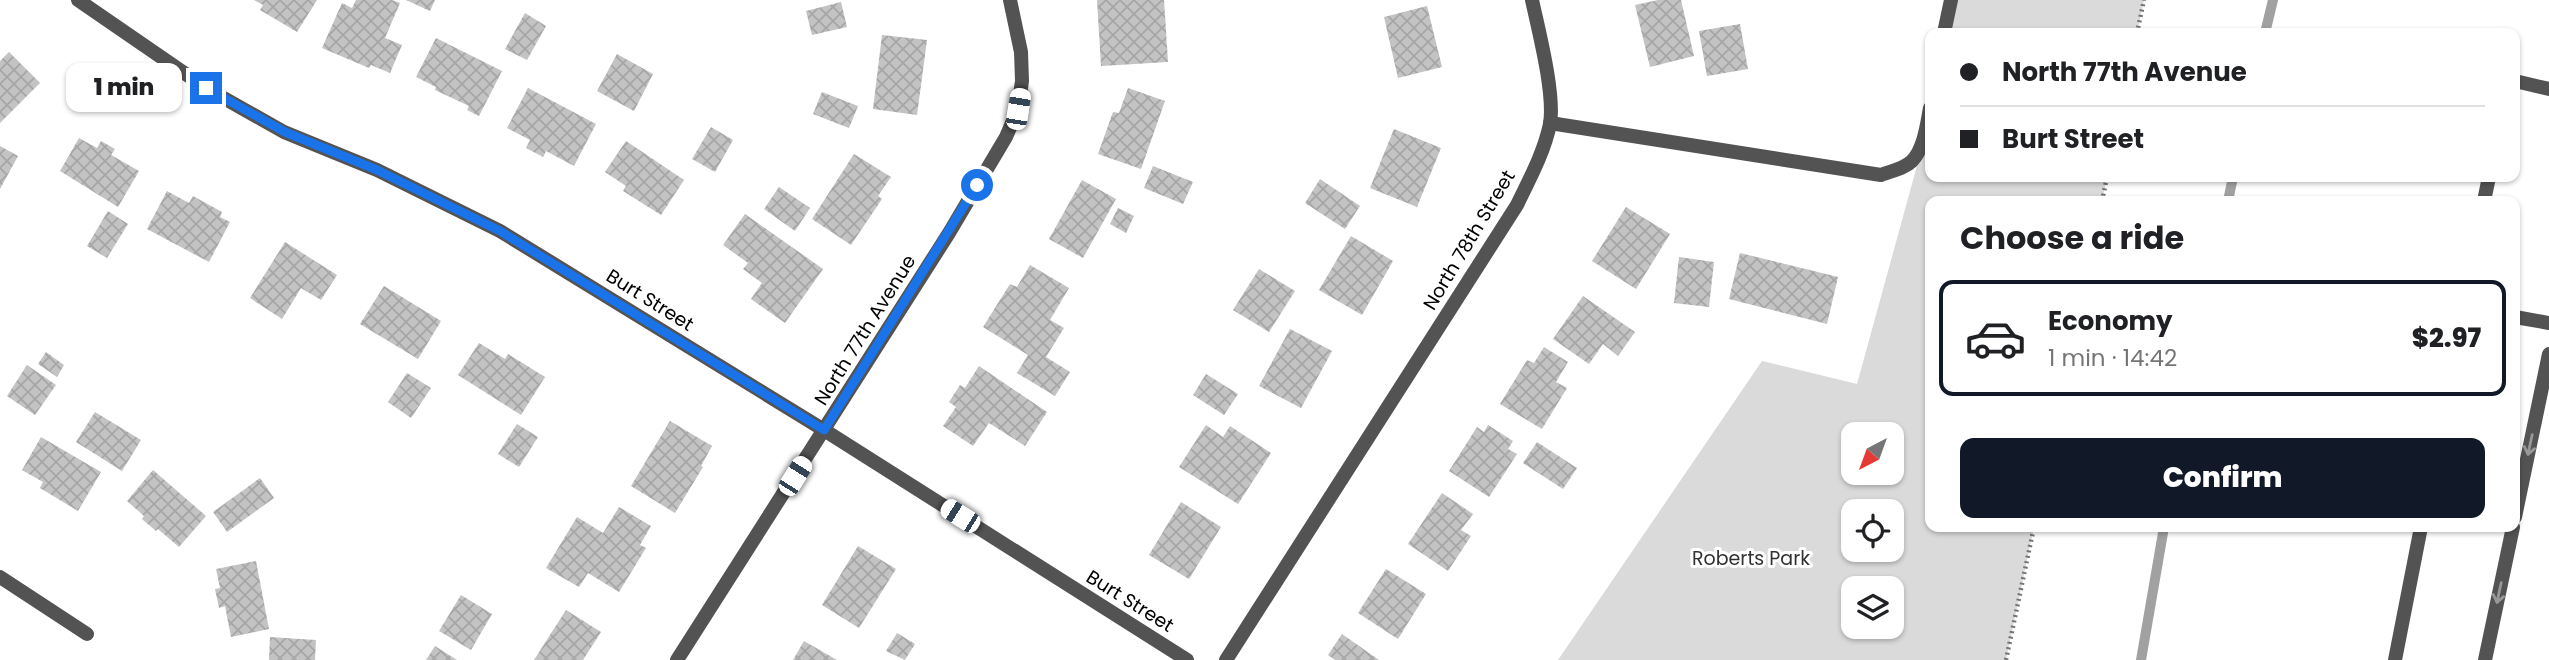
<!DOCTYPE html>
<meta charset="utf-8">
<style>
body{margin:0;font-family:Poppins,sans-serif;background:#f6f6f6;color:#202124;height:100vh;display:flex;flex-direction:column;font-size:26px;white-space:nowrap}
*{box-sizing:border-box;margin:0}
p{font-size:23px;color:#757577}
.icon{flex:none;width:38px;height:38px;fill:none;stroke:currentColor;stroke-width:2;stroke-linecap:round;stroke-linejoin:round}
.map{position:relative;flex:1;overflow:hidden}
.side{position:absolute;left:1925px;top:196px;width:595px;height:336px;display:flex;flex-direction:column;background:#fff;border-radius:14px;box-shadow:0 2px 5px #0004}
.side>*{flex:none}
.guide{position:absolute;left:1925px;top:28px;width:595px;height:154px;border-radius:14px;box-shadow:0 2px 5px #0004;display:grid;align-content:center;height:154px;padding:0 35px;background:#fff}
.needle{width:46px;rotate:221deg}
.tools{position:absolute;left:1841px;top:422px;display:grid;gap:14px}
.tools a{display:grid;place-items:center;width:63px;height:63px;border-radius:14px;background:#fff;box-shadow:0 2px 5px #0004;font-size:35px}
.end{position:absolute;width:32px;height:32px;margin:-16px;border:9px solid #1a73e8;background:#fff;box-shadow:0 0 0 4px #fff}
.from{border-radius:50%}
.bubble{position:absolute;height:49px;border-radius:14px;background:#fff;box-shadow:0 2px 5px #0004;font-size:23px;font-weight:800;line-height:49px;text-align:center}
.car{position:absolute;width:21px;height:42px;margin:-21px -10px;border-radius:9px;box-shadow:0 0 5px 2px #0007;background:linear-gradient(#fff 24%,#345 0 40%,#fff 0 76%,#345 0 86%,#fff 0)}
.guide b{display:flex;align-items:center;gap:24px;height:66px;font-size:26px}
.guide b+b{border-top:2px solid #e0e0e0}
.guide i{width:18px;height:18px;background:#202124}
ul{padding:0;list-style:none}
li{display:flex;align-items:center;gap:21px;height:116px;margin:0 14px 10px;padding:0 21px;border:4px solid transparent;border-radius:14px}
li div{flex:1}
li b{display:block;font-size:26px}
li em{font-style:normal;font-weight:800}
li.on{border-color:#111827}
li>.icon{width:63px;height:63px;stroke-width:1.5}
h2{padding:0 35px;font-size:32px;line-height:84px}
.button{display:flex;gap:14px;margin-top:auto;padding:14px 35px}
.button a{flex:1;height:80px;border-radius:14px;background:#111827;color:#fff;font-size:28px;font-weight:800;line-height:80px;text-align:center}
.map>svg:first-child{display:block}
.green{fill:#dadada;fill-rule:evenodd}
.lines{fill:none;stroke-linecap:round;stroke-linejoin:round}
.stream{stroke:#a1a1a1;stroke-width:10}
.building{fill:url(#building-cross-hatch)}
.path{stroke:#757575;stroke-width:4.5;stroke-dasharray:2 3.5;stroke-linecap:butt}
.lane{stroke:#535353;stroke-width:14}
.street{stroke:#535353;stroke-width:14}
.oneway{stroke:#989898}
.route{stroke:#1a73e8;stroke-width:9}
.labels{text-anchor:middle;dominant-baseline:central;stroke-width:6;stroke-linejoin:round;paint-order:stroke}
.street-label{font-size:19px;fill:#000;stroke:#fff}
.park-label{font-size:19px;fill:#313131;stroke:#fff}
</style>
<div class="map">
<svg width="2549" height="660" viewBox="0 0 2549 660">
<defs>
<pattern id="building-cross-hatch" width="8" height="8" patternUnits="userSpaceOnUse" patternTransform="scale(1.75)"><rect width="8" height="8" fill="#c3c3c3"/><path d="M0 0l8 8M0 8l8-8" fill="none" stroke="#a6a6a6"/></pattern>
</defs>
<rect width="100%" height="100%" fill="#fff"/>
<g class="green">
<polygon points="1951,0 2144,0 2137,33 1944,33"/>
<path d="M1930,108V177H2107L2102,201H1930V527H2034L2006,660H1558L1762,361L1857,384L1926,133ZM1853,434H1892V472H1853ZM1853,511H1892V550H1853ZM1853,588H1892V626H1853Z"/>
</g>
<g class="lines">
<g class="stream">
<polyline points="2265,33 2273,0"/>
<polyline points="2228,201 2233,177"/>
<polyline points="2141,660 2164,527"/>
</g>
</g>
<g class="building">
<polygon points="254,0 317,0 297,32 260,10 263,5"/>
<polygon points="356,0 392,0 400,3 385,38 402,45 390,73 371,65 369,68 322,48 342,3 352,8"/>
<polygon points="406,0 435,0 430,11"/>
<polygon points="1097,0 1164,0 1168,62 1101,66"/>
<polygon points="1658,0 1681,0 1694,56 1650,67 1635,5"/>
<polygon points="841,2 847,27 812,35 806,11"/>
<polygon points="1427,6 1442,67 1398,78 1384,17"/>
<polygon points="525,13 546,26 527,60 505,49"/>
<polygon points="1740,24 1748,69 1707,76 1699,31"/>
<polygon points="882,35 927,40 917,115 873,109"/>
<polygon points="436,38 502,71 479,116 467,110 469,106 435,90 436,87 416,77"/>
<polygon points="9,52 40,83 0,123 0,61"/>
<polygon points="617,54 653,74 634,111 597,91"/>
<polygon points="528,88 596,124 574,166 546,151 543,157 526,148 530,140 507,128"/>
<polygon points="1128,88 1165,101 1141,169 1098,154 1113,112 1119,113"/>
<polygon points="822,92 858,106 849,128 813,114"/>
<polygon points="711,127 733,140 715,172 692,159"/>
<polygon points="1394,129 1441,148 1417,207 1370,188"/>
<polygon points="79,138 97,148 101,141 115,149 111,155 139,171 118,207 60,171"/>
<polygon points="626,141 684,180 661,215 623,191 626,186 605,172"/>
<polygon points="0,146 18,156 0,189"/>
<polygon points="854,154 891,177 878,196 882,199 851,245 812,219"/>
<polygon points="1153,166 1193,182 1183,204 1144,188"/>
<polygon points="1320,179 1360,206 1345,229 1305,203"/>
<polygon points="1082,180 1116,199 1083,258 1049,239"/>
<polygon points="779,187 810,208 795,231 764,209"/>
<polygon points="167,191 189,203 193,196 222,212 220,217 230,222 209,262 147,229"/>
<polygon points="1626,207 1670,234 1636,289 1592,261"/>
<polygon points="1118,208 1134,216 1126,233 1110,224"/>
<polygon points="108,211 128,224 107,258 87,246"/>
<polygon points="745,214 823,269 785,323 751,299 762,283 743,269 748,263 723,245"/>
<polygon points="1351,236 1393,261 1362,315 1319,290"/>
<polygon points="285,242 337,275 321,300 301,288 282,319 250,298"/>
<polygon points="1740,253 1838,277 1827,324 1729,299"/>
<polygon points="1679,257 1714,262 1709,307 1674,303"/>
<polygon points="1030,265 1069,288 1050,320 1064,328 1046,357 1070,372 1055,396 1017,373 1028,355 983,327 1010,284 1017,287"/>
<polygon points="1259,269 1295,291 1269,332 1233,310"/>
<polygon points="384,286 441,321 418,359 360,324"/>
<polygon points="1583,296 1635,332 1618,356 1603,344 1589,364 1553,339"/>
<polygon points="1290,329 1332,351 1301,408 1259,386"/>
<polygon points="479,343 505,359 508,354 545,377 521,415 458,375"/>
<polygon points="1544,347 1568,362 1556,382 1567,388 1542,429 1500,404 1527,360 1534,363"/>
<polygon points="46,352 64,365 57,377 38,364"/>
<polygon points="27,365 56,385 35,415 7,396"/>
<polygon points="979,366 1047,412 1025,446 989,423 973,446 943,426 956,407 949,402 960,385 965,388"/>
<polygon points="407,373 431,388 411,418 388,402"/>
<polygon points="1206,374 1238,394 1224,415 1193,395"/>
<polygon points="95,412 141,440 122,471 76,442"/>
<polygon points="670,421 712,446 701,466 703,467 675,513 631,486"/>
<polygon points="517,424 538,437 519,467 498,454"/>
<polygon points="1206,425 1223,437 1230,426 1271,453 1238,504 1179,467"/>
<polygon points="1488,425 1513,441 1508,449 1517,454 1489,497 1449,471 1477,427 1484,432"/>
<polygon points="41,437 101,472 78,511 40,488 43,482 22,470"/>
<polygon points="1537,442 1577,468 1563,489 1523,463"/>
<polygon points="153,470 206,516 179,547 158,529 156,531 142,519 144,516 127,501"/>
<polygon points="260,478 274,498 227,532 213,512"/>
<polygon points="1442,493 1473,514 1461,530 1471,536 1448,571 1408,544"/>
<polygon points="1181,502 1221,527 1189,579 1149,555"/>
<polygon points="619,507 651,526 640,545 646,548 619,592 588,573 579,587 546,568 577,517 603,533"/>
<polygon points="858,546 896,569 859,628 822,605"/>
<polygon points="256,561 269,629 231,637 225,606 219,608 215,589 220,588 216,569"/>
<polygon points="1386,569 1426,594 1398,639 1358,613"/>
<polygon points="461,595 492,614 471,650 439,631"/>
<polygon points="566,610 601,632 583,660 534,660"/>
<polygon points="897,633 915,644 905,660 886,651"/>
<polygon points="1342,634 1379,660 1335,660 1328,655"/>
<polygon points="270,637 316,640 315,660 269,660"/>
<polygon points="804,641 837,660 793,660"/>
<polygon points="435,646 457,660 426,660"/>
</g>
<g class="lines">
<g class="path">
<polyline points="2137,33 2144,0"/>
<polyline points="2102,201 2107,177"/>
<polyline points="2006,660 2034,527"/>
</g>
<g class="lane">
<polyline points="2515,81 2549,89"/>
<polyline points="2484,201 2489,177"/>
<polyline points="2515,317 2549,323"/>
<polyline points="2515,517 2549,354"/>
<polyline points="2395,660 2421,527"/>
<polyline points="2485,660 2513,527"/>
</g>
<g class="street">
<polyline points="78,0 206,88 284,132 377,170 500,231 824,430 1187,660"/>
<polyline points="1944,33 1951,0"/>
<path d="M1550,123L1881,175C1891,171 1904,169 1912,161C1924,149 1927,124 1930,108"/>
<polyline points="0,577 87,634"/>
<polyline points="677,660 949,233 1006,137 1018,109 1022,81 1021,52 1010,0"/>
<path d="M1226,660L1517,205C1529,180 1544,153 1550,124C1555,94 1539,32 1532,0"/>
</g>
</g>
<defs><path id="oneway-shaft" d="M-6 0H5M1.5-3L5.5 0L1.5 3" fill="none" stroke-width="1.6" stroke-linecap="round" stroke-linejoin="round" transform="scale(1.75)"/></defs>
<g class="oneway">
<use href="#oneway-shaft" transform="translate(2530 445) rotate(102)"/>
<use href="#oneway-shaft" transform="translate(2499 593) rotate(102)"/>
</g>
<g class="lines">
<polyline class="route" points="206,88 285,132 377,170 500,231 824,430 977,185"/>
</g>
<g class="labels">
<g class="street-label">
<text transform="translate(1469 240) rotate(-59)">North 78th Street</text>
<text transform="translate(650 300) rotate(32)">Burt Street</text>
<text transform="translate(865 330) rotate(-58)">North 77th Avenue</text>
<text transform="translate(1130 601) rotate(32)">Burt Street</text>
</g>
<g class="park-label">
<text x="1751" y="558">Roberts Park</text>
</g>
</g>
</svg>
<div class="tools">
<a><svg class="needle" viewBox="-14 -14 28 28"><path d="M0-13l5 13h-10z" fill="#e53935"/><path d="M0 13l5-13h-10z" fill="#757577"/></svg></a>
<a><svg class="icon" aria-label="locate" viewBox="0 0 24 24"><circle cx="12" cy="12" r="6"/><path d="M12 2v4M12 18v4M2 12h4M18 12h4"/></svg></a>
<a><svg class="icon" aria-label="layers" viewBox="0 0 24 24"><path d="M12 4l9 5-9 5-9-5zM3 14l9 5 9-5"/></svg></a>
</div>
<i class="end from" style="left:977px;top:185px"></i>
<i class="end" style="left:206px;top:88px"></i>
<div class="bubble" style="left:66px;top:63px;width:116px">1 min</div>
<i class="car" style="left:1018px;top:109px;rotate:9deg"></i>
<i class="car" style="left:795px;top:476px;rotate:32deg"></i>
<i class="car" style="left:960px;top:516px;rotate:302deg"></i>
<div class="guide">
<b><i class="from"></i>North 77th Avenue</b>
<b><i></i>Burt Street</b>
</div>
<section class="side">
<h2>Choose a ride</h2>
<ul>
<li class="on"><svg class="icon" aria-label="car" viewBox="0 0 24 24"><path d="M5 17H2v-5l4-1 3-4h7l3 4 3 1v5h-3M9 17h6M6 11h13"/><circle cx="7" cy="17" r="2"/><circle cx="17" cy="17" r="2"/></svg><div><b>Economy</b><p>1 min · 14:42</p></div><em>$2.97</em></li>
</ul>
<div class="button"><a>Confirm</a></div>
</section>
</div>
